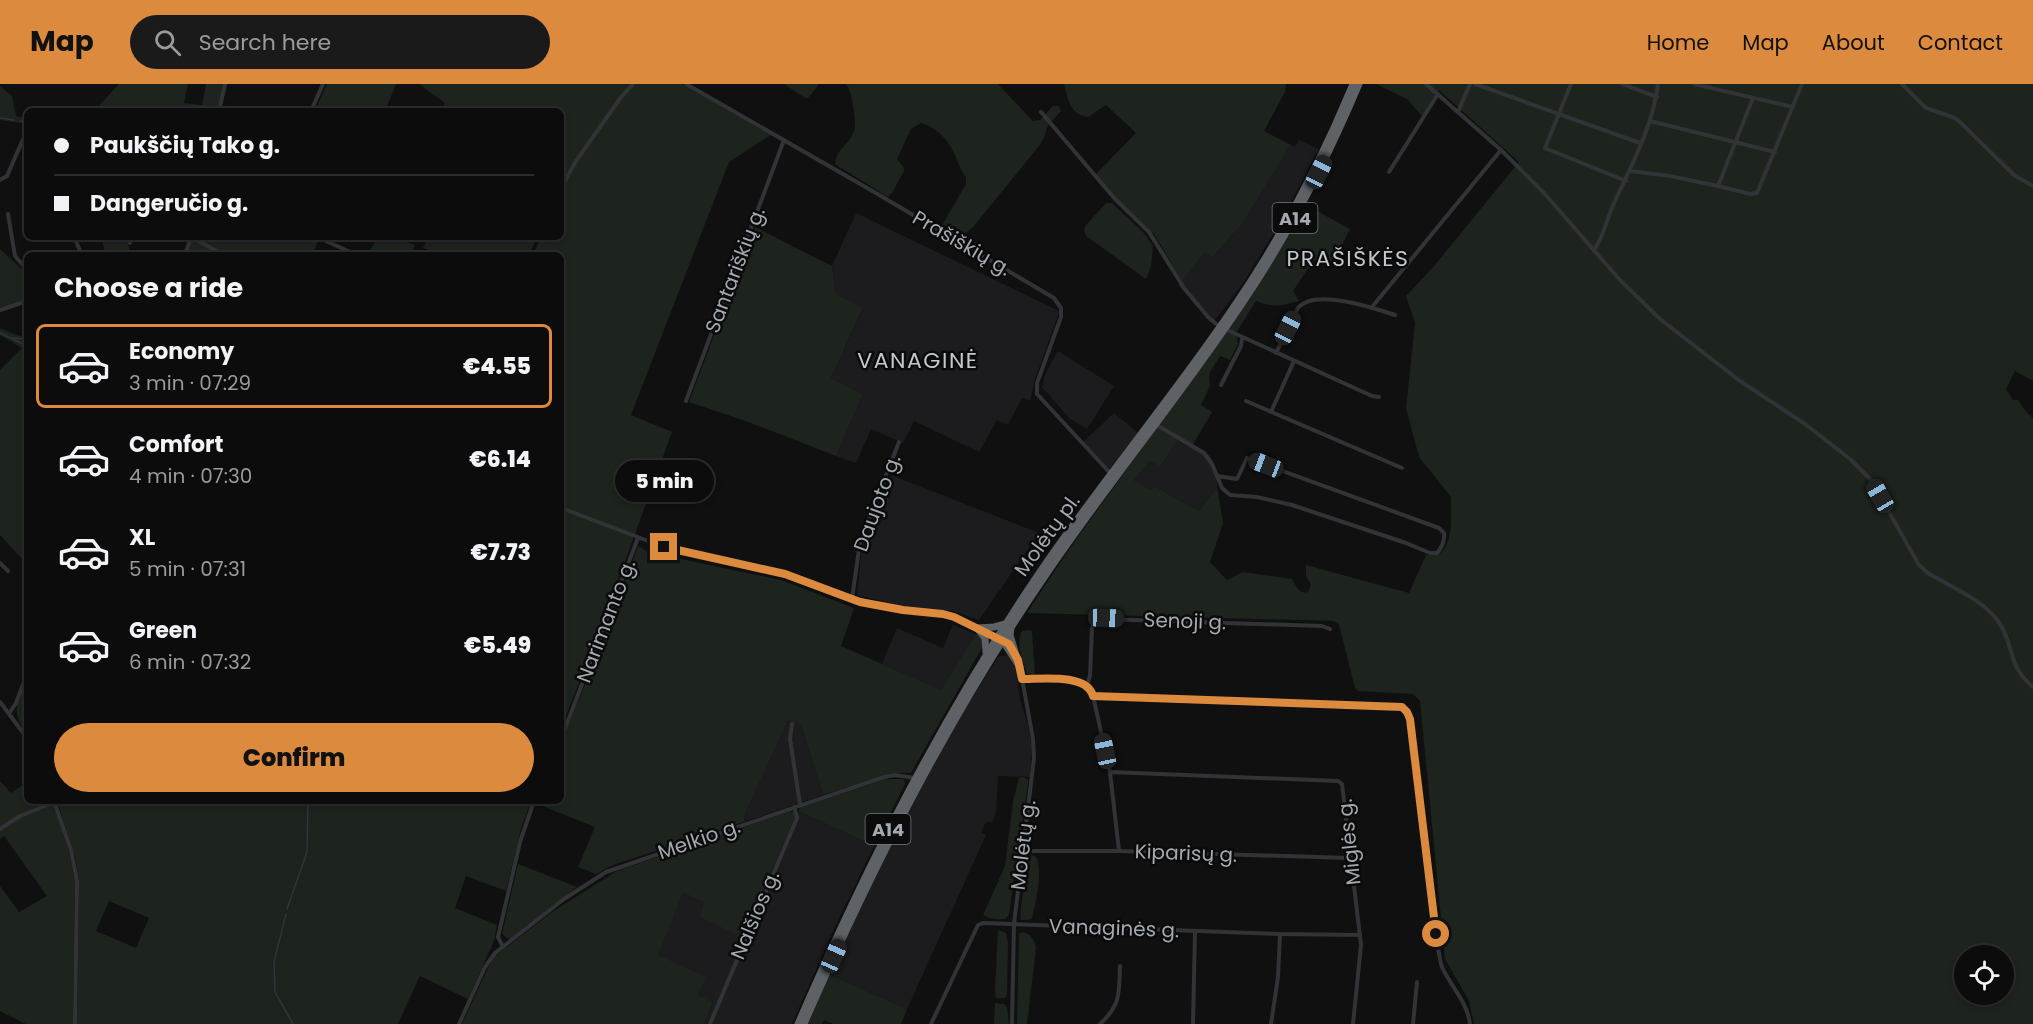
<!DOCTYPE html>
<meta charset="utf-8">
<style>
body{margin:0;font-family:Poppins,sans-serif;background:#1a1a1b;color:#f1f3f6;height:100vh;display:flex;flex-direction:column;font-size:22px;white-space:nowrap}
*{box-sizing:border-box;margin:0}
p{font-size:20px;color:#9a9b9d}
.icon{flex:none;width:33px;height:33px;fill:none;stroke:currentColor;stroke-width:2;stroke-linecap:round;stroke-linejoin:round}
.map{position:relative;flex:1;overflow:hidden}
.details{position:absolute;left:24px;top:168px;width:540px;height:552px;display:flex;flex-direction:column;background:#0c0c0d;border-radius:9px;box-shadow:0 3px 9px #0003,0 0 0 2px #2c2c2e}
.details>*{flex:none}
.banner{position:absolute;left:24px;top:24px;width:540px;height:132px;border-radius:9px;box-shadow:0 3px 9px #0003,0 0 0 2px #2c2c2e;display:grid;align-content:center;height:132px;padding:0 30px;background:#0c0c0d}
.tools{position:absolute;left:1954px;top:861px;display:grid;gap:12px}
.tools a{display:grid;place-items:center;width:60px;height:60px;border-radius:50%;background:#0c0c0d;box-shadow:0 3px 9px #0003,0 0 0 2px #2c2c2e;font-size:30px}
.end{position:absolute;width:27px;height:27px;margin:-14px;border:8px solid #db8a3e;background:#111;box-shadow:0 0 0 3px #111}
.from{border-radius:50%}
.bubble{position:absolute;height:42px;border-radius:21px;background:#0c0c0d;box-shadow:0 3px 9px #0003,0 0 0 2px #2c2c2e;font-size:20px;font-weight:800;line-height:42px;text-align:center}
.car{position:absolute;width:18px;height:36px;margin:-18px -9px;border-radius:8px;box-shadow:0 0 4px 2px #0007;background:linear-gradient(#222 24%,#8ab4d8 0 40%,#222 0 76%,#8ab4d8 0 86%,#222 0)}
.banner b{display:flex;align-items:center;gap:21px;height:57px;font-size:22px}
.banner b+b{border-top:2px solid #2c2c2e}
.banner i{width:15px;height:15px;background:#f1f3f6}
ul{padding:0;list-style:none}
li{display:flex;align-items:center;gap:18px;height:84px;margin:0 12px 9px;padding:0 18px;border:3px solid transparent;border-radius:9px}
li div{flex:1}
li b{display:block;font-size:22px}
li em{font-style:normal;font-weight:800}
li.current{border-color:#db8a3e}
li>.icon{width:54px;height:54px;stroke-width:1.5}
h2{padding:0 30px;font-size:27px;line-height:72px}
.action{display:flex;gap:12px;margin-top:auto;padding:12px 30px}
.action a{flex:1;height:69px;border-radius:36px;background:#db8a3e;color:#111;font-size:24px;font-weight:800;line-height:69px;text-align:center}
header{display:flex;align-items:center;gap:36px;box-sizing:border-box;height:84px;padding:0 30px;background:#db8a3e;color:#111}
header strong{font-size:28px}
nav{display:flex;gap:33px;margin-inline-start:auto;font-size:21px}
.search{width:420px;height:54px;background:#1a1a1b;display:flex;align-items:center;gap:15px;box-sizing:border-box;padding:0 21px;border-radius:33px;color:#9a9b9d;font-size:22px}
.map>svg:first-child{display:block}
.built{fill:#1c1c1e}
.green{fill:#1d231d;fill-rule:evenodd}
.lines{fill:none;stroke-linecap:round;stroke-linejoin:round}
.stream{stroke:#2d363a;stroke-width:1.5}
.street{stroke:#313336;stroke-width:4}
.highway{stroke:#5e6266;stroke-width:7}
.route{stroke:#db8a3e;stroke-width:8}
.labels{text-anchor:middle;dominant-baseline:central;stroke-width:5;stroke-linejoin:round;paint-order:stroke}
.shield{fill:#0b0b0c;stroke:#757a7f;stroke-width:1.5}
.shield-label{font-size:18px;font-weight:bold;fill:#a3a9b0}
.street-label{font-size:20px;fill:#a3a9b0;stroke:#0b0b0c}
.quarter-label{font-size:22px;letter-spacing:1.5px;fill:#c3c8cd;stroke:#0b0b0c}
</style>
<header>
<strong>Map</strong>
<div class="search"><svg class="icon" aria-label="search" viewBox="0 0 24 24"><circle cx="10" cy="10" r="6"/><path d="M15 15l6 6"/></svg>Search here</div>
<nav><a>Home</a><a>Map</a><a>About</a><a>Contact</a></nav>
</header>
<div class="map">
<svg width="2033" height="940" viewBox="0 0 2033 940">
<rect width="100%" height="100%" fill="#101011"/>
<g class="built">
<polygon points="1299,56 1319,65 1282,135 1244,198 1219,231 1211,239 1178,201 1205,168 1212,174 1242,140 1291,61 1295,63"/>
<polygon points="856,129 1057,226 1059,229 1035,295 1030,317 1022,314 1008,341 997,336 979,368 914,337 903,359 871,345 856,379 836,372 863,310 831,294 863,225 836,210 832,182"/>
<polygon points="1058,267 1114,302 1087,345 1069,334 1042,303 1046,289"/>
<polygon points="1114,329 1138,349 1109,385 1083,358"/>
<polygon points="1178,356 1191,363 1193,360 1210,372 1218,389 1217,403 1199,427 1156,403 1149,405 1134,396 1150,377 1160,383"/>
<polygon points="891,391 1039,449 979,536 953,527 897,521 857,511 862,462"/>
<polygon points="953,541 976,550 942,607 882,580 897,544 943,564"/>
<polygon points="1008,571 1011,573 1016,582 1020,616 1028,641 1032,663 1030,693 998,692 996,729 992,738 986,738 981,748 986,751 907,925 829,890 861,817 954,641 999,572"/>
<polygon points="788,637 801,639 823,711 744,738 745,730"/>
<polygon points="798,727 874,762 835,843 792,940 704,940 713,919 698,911 657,871 683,809 704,818 760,811"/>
</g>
<g class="green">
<polygon points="119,0 188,0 184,19 202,21 206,0 223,0 217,27 94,27"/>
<polygon points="327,0 396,0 385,27 315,27"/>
<polygon points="419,0 682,0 771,51 729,78 631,331 672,348 599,549 561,644 561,171 533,171 541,153 561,153 561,107 565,99 562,98 561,101 561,27 440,27 445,19"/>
<polygon points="784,0 819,0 808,14 805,14"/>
<path d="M846,0H998L1033,37L1040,36L1053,22H1059L1061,27L1047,43L1044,54L1039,62L973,143L960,154L941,143L966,100V93C959,84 958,77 953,67C947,54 935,43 921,39L911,45L897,75L904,84V87L892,109L888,113L835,80C837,63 848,63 854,47C857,40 852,6 846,0Z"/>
<path d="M1064,0H1286L1285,8L1264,47L1291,61L1242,140L1212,174L1205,168L1182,197L1154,150L1114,112L1096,90L1136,49L1106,21L1088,33C1070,31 1068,15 1064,0Z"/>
<path d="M1376,0H2033V297L2015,287L2006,305L2013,316H2018C2023,323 2025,328 2033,334V940H1474L1469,917L1445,875L1420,617L1413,610L1358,607L1355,604L1339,541L1334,537L1027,529C1116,389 1226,266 1306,121L1350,145L1331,184L1314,176L1293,207L1299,217C1281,222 1274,224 1256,217L1236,249L1238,260L1230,276L1220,272L1209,290L1210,302L1201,321L1212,328L1191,364L1178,356L1160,383L1150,377L1134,396L1149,405L1156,403L1199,427L1217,403L1223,439L1210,478L1227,496L1243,488L1292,495C1296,502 1300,511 1308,508L1311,501L1306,492V481L1409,509L1426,471H1438C1454,461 1451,430 1451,413L1419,373L1406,324L1415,239L1406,212L1435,181L1519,78L1439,6L1422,32L1407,15ZM1965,872H2004V910H1965Z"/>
<polygon points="0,2 12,12 16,32 27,34 27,40 0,36"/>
<polygon points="1106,119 1112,119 1143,148 1153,162 1151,183 1146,195 1086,152 1084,146 1086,141"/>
<polygon points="755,143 832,182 836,210 863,224 831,294 863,310 836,372 743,336 689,318"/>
<polygon points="101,153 126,153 131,171 106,171"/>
<polygon points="192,153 319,153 313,171 185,171"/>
<polygon points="377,153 393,153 415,161 410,171 368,171"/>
<polygon points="428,153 537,153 529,171 441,171 423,164"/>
<polygon points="0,165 27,190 27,215 0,224"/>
<polygon points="0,244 19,252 27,251 27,480 0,451 0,286 22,264 0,251"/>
<polygon points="638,462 648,468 781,496 854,524 841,562 941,606 976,550 982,554 983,562 911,689 891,689 823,711 801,640 788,637 745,730 744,738 613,781 596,790 578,783 595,743 535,719 536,717 561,717 561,659 607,547"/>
<path d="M1029,546L1032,547L1035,592L1027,590C1023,578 1015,559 1022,547Z"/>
<path d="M27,595V651C10,625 17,621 27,595Z"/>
<path d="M1023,693L1028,695V699L1009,830L1007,834C1000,837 989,835 983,831L1005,782L1013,717L1019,694Z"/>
<polygon points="885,695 904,695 905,700 874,762 798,727 742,853 700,833 704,818 683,809 658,871 706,893 698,911 713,918 704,940 462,940 489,882 495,872 552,828 617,787 788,728 798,727 800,724"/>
<polygon points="0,697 11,709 27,698 27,717 53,717 69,768 75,798 73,940 26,940 0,927 0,802 19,828 47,812 4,752 0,755"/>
<path d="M57,717H437L453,719L454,717H531L521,745L506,807L466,792L455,824L497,841L494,857L468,915L420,892L398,940H77L79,797L75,772ZM109,817L149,834L136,864L96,847Z"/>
<path d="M1032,771L1036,773C1043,787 1036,818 1032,834L1027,836H1021L1020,831L1027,779L1028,772Z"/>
<polygon points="518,780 577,803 511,854 507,854 502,850"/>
<polygon points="998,846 1006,849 1008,859 1007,910 1005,914 996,914 995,907"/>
<path d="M1023,848C1031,850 1035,857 1036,864L1027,940H1017L1019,850Z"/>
<polygon points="829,890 907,925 901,940 833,940 824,936 822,940 808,940"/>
<polygon points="995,919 1004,920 1007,923 1009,940 994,940"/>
</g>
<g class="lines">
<g class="stream">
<polyline points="0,34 14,36"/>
<polyline points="21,37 27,38"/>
<polyline points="0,249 21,259 27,266"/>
<polyline points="13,254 27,255"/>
<polyline points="287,825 307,768 308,717"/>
<polyline points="286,830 274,878 275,908 293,940"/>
</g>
<g class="street">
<polyline points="686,0 869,105 1054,214 1061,224 1061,233 1037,299 1037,310 1111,390"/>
<path d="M1426,0L1501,66L1544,109L1620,196L1660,235L1740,297L1805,340L1850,375L1871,396L1919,481L1928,489C1951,503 1982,515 1998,537C2015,560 2006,581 2033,603"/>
<polyline points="1475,0 1640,59"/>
<polyline points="1571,0 1545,64 1626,97"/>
<polyline points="1622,0 1657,13"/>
<polyline points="1694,0 1793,23"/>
<polyline points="1902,0 1926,24 1955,34 1961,39 2014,91 2033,102"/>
<polyline points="219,27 225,0"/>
<polyline points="311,27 323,0"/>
<polyline points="1041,28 1115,115 1149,148 1184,204 1208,233 1220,243"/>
<polyline points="1458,28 1470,0"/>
<polyline points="1650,37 1775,68"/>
<polyline points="21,61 27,64"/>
<polyline points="1630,87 1670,92 1718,102 1753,14"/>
<polyline points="1389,88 1438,10"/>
<polyline points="0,96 7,92 27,46"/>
<polyline points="1718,102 1750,110 1757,109 1802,0"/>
<polyline points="561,104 576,77 622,12 633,0"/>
<polyline points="8,130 15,172 27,186"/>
<polyline points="74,153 82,171"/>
<polyline points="129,153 130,159"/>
<polyline points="191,153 224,171"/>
<polyline points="317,153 357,171"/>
<path d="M1594,166C1604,152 1607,134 1614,119C1632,81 1653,41 1658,0"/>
<polyline points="185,171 191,153"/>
<polyline points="1372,223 1501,66"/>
<polyline points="0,226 27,217"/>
<polyline points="1225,245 1372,312 1379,313"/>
<path d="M1276,269L1298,224C1315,204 1374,224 1395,231"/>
<polyline points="1221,301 1241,262 1242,255"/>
<polyline points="686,317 784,56"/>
<polyline points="1246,317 1402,384"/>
<polyline points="1271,328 1294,277"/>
<path d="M1155,340L1204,369L1212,380L1222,404L1230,411L1257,413L1292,421L1406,459L1430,469H1437C1442,464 1445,456 1444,449L1439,444L1247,374L1237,395L1217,392"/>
<polyline points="561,424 664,463 785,490 852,515 903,526 949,531 996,554"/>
<polyline points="0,479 8,487"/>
<polyline points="852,515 860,458 899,358"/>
<polyline points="1022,595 1056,595 1087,601"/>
<polyline points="1087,601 1090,592 1092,543 1095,537 1101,535 1322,542 1330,545"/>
<polyline points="1087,601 1093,612 1110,688 1119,767"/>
<path d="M1093,612L1396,622L1407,628L1410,635L1438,864C1439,870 1440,877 1442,883C1451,903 1467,917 1470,940"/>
<polyline points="0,618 27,654"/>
<polyline points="10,628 16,619 27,590"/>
<polyline points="792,640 790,655 800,720"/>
<polyline points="561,655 638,454"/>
<polyline points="1110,688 1338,697 1342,700 1361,861 1353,940"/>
<polyline points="54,717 71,766 77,797 75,940"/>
<polyline points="0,745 20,732 55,718"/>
<polyline points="1022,767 1119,767 1349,774"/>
<polyline points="503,863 498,853 520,758 534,717"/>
<polyline points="459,940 485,883 495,869 564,815 606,788 884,693 895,691 915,694"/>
<polyline points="710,940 797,734 794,723"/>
<polyline points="931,940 978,841 983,839 1280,850 1360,851"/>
<polyline points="1012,940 1014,840 1034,674 1033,655 1020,583"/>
<path d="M1100,940C1121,921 1119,909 1120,882"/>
<polyline points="1193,940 1195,847"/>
<polyline points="1271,940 1278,893 1280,850"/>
<polyline points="1413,940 1417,898"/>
</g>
<g class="highway">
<polyline points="977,544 985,554 986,568"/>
<polyline points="977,544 994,543 1005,540"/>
<polyline points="1011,544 1010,551 1017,574"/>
<polyline points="1002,556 1020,583"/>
<path d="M798,940C867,781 944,628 1042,485C1102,397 1171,315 1231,227C1280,156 1320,80 1353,0"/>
<path d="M804,940C872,784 947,636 1043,495C1107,400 1180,313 1243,218C1289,150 1327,76 1359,0"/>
</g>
</g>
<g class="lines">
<path class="route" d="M664,463L785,490L860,518L903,526L943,530L954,533L1009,560L1018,576L1022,595C1041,595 1087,589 1093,612L1402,623L1407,628L1410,635L1436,850"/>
</g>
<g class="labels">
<g class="shield">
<rect x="1272.5" y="119" width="45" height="30" rx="4.5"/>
<rect x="865.5" y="730" width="45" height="30" rx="4.5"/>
</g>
<g class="shield-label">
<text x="1295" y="134">A14</text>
<text x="888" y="745">A14</text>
</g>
<g class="street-label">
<text transform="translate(962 159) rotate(30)">Prašiškių g.</text>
<text transform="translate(735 186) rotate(-69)">Santariškių g.</text>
<text transform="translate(877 419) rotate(-70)">Daujoto g.</text>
<text transform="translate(1047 451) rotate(-54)">Molėtų pl.</text>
<text transform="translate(606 537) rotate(-69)">Narimanto g.</text>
<text transform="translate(1185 537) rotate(2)">Senoji g.</text>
<text transform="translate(699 755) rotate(-19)">Melkio g.</text>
<text transform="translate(1349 758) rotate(-96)">Miglės g.</text>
<text transform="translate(1023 761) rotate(-83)">Molėtų g.</text>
<text transform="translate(1186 769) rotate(2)">Kiparisų g.</text>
<text transform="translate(755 831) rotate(-67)">Nalšios g.</text>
<text transform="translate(1114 844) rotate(2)">Vanaginės g.</text>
</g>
<g class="quarter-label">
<text x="1348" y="174">PRAŠIŠKĖS</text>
<text x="918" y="276">VANAGINĖ</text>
</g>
</g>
</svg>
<div class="tools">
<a><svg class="icon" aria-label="locate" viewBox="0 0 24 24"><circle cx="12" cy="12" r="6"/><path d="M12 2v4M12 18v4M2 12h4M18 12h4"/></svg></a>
</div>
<i class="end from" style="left:1436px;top:850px"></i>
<i class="end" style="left:664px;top:463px"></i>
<div class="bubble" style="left:615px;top:376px;width:99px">5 min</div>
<i class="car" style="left:1319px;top:88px;rotate:26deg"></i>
<i class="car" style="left:1288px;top:244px;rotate:27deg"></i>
<i class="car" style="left:1266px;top:381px;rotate:291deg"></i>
<i class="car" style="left:1880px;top:412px;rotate:330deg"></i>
<i class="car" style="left:1106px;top:534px;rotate:92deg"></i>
<i class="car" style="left:1105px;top:667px;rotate:348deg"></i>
<i class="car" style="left:834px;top:872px;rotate:24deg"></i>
<div class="banner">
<b><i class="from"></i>Paukščių Tako g.</b>
<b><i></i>Dangeručio g.</b>
</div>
<section class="details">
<h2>Choose a ride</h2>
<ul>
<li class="current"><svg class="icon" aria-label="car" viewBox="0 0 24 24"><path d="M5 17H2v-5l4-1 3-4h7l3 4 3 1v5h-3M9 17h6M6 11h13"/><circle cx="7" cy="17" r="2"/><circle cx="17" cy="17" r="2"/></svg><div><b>Economy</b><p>3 min · 07:29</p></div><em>€4.55</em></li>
<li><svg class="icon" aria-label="car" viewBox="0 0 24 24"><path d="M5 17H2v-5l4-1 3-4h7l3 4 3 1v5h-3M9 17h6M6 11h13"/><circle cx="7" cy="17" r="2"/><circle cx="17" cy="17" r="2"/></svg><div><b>Comfort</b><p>4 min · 07:30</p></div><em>€6.14</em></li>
<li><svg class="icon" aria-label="car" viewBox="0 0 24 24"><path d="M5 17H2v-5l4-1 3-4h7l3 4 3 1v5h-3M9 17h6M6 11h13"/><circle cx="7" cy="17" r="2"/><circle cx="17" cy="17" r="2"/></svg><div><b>XL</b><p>5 min · 07:31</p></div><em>€7.73</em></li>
<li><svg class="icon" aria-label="car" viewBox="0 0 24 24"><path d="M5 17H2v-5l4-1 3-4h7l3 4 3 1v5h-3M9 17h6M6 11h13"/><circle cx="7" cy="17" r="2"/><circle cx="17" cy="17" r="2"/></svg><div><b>Green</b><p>6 min · 07:32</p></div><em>€5.49</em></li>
</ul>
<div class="action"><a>Confirm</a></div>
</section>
</div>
